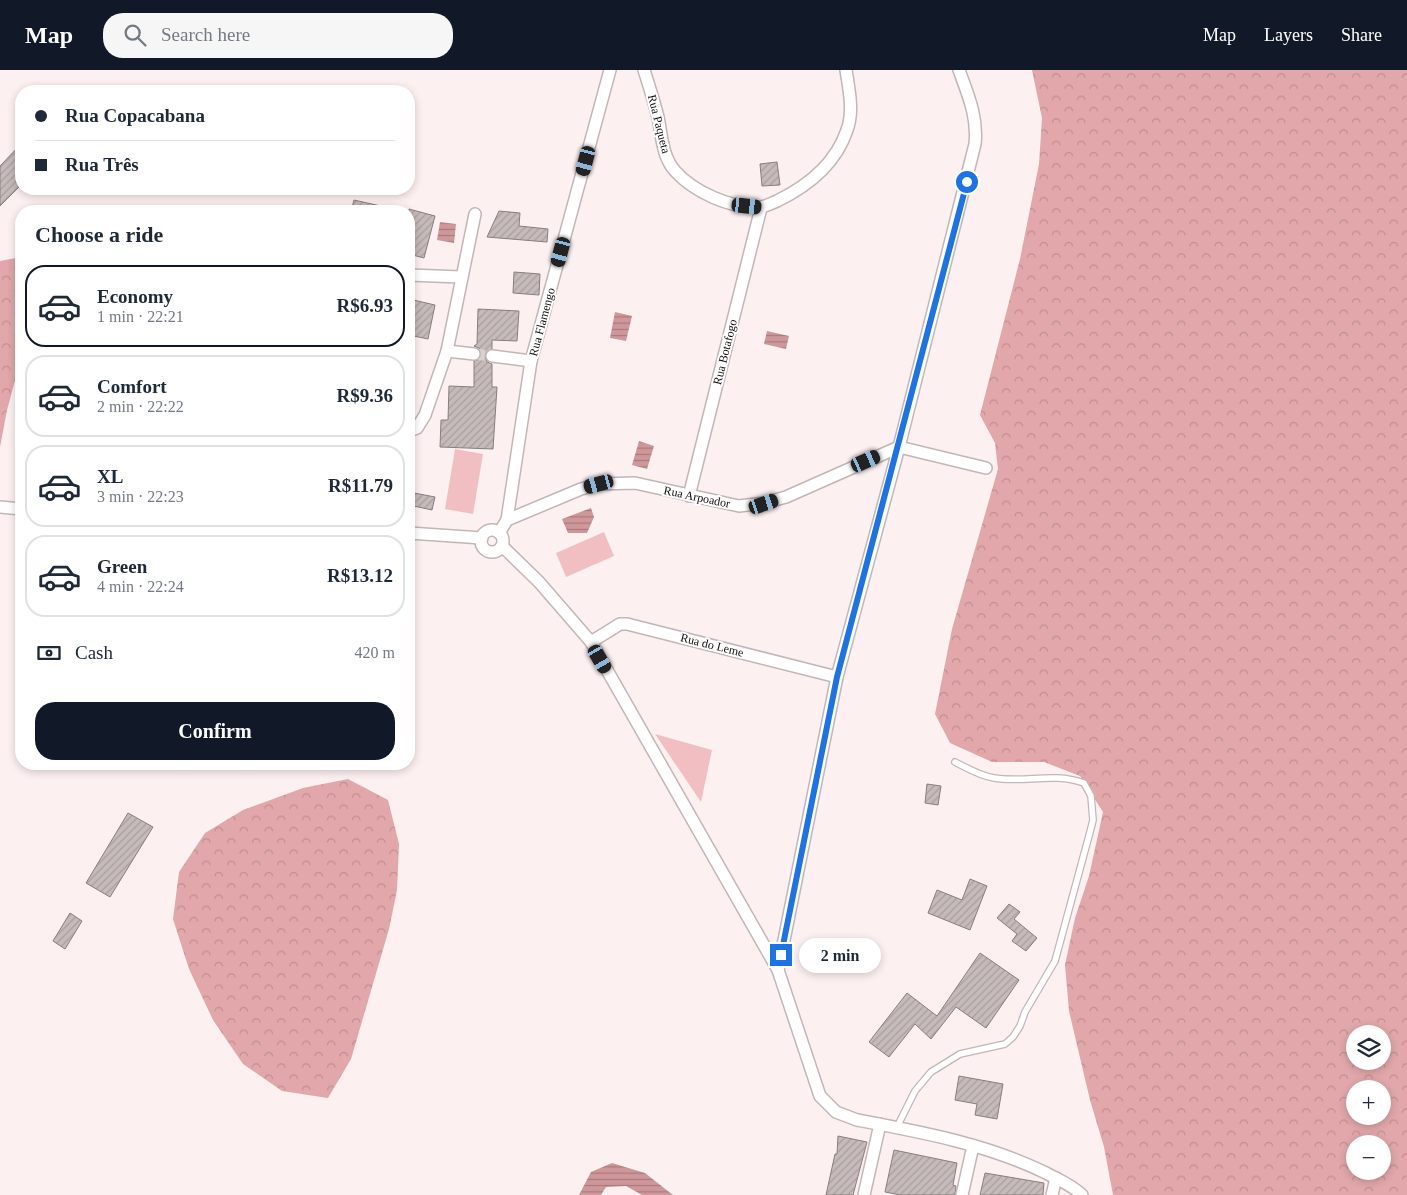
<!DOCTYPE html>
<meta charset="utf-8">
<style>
body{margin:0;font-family:"Times New Roman",serif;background:#f6f6f7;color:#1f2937;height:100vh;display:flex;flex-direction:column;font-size:19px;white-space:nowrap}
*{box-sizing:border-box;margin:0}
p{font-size:16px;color:#747a83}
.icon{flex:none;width:28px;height:28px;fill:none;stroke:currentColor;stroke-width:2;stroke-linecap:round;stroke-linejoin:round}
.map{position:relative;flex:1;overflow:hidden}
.details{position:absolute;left:15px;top:135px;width:400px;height:565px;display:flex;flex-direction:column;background:#fff;border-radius:20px;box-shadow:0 2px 8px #0003}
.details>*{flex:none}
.top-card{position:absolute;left:15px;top:15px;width:400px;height:110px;border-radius:20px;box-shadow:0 2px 8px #0003;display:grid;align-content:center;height:110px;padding:0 20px;background:#fff}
.tools{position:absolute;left:1346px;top:955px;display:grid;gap:10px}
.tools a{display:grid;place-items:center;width:45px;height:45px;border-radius:50%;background:#fff;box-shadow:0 2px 8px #0003;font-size:25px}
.end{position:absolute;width:22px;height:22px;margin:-11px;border:6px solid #1a73e8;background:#fff;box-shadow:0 0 0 2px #fff}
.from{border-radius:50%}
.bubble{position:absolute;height:35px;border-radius:18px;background:#fff;box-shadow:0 2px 8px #0003;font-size:16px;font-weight:700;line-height:35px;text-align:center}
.car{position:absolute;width:15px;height:30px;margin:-15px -8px;border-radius:6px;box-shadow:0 0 4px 1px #0007;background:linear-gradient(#222 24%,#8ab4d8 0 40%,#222 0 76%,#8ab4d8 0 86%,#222 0)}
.top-card b{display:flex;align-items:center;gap:18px;height:48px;font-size:19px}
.top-card b+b{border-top:1px solid #e0e1e3}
.top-card i{width:12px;height:12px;background:#1f2937}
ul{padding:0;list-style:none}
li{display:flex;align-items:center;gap:15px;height:82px;margin:0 10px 8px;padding:0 10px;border:2px solid #e0e1e3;border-radius:20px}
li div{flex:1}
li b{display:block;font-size:19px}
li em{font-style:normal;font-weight:700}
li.selected{border-color:#111827}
li>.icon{width:45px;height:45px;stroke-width:1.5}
h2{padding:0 20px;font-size:22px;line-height:60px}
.pay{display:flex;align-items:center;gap:12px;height:55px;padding:0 20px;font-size:19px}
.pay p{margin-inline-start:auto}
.cta{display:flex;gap:10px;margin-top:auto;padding:10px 20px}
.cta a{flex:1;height:58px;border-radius:20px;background:#111827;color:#fff;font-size:20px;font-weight:700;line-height:58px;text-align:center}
header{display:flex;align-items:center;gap:30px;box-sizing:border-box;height:70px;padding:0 25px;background:#111827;color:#fff}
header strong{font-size:24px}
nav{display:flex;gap:28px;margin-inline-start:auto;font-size:18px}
.search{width:350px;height:45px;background:#f6f6f7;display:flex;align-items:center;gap:12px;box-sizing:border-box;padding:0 18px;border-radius:20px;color:#747a83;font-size:19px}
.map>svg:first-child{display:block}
.forest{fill:url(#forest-crowns);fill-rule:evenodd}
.park{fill:#f1bfc1}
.water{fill:url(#water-rules)}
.building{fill:url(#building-hatch);stroke:#897e7f}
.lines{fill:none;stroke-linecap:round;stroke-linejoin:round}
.street-tunnel{stroke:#dacecf;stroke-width:11;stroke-dasharray:11 5.5;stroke-linecap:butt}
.lane-casing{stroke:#c2b6b6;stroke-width:8}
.street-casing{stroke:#c2b6b6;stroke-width:14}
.lane{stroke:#fff;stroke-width:5.5}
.street{stroke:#fff;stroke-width:11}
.route{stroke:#1a73e8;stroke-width:6}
.labels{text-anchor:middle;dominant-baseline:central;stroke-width:4;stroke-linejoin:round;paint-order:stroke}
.street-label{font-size:12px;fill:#120e0e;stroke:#fff}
</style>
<header>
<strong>Map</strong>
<div class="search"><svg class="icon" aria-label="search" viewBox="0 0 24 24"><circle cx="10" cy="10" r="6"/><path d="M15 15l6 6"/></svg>Search here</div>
<nav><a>Map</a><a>Layers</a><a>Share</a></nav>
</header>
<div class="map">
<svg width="1407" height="1125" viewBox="0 0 1407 1125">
<defs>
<pattern id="forest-crowns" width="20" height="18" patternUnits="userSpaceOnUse" patternTransform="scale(1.25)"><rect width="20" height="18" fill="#e1a7aa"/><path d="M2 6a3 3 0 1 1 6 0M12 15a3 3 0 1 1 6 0" fill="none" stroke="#c08f91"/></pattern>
<pattern id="water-rules" width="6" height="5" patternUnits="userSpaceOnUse" patternTransform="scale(1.25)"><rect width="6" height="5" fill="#d0979b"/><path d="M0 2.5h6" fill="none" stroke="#a77a7d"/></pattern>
<pattern id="building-hatch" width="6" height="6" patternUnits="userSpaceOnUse" patternTransform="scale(1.25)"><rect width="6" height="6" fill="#c6baba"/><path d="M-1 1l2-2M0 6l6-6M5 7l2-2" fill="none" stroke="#a99f9f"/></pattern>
</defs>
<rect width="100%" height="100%" fill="#fdf0f1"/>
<g class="forest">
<path d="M1032,0H1407V1125H1113L1104,1077L1090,1030L1069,941L1065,895L1075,848L1089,806L1103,742L1080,706L1044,692H992L950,673L935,644L952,559L998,399L995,373L980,345L1020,189L1039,94L1042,48ZM1355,964H1382V991H1355ZM1355,1019H1382V1046H1355ZM1355,1074H1382V1101H1355Z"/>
<polygon points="21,187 21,288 7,340 0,377 0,191"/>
<polygon points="348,709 388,730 399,774 397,820 389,859 351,989 328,1028 282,1021 243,994 213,950 189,899 173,849 179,802 205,763 243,740 303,718"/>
</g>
<g class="park">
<polygon points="455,379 483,384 473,444 445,439"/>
<polygon points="604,462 614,486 566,507 556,483"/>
<polygon points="655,664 712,680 701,732"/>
</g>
<g class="water">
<polygon points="440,152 456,154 454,173 437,170"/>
<polygon points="615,242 632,246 626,271 610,268"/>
<polygon points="767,261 789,266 786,279 764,274"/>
<polygon points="639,371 654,376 647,399 632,395"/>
<polygon points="591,438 594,447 587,463 568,463 562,449"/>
<polygon points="612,1093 645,1103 673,1125 642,1125 626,1116 606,1117 601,1125 579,1125 591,1102"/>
</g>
<g class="building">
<polygon points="21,74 21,115 0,136 0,96"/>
<polygon points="777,92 780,115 762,116 760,94"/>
<polygon points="354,130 385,137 384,141 351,141"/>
<polygon points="409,139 435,146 424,188 409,184"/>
<polygon points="499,141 520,143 519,156 548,159 547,172 487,167"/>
<polygon points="514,202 540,204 539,225 513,223"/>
<polygon points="409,229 435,235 428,269 409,265"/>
<polygon points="478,239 519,241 517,271 492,270 492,279 485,285 487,292 492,294 492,317 497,317 493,379 440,377 441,350 448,350 449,316 474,317 474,291 480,289 481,284 479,278 474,276 477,274"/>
<polygon points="409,422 435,427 432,440 409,435"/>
<polygon points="927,714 941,716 938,735 925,733"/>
<polygon points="128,743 153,757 110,827 86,813"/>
<polygon points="970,809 987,816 970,860 928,843 937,820 962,830"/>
<polygon points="1009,834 1020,842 1014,849 1037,868 1026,881 1012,871 1017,864 997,848"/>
<polygon points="70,843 82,851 65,879 53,871"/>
<polygon points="980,883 1019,910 986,958 956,937 931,969 915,954 889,987 869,972 907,923 937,946"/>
<polygon points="959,1006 1003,1014 997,1049 975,1045 977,1034 955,1030"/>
<polygon points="838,1066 867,1072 853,1125 826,1125 835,1084 837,1084"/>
<polygon points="894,1080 957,1093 953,1115 956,1116 955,1125 901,1125 885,1122"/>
<polygon points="985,1103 1044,1113 1043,1125 980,1125"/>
</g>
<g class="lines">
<polyline class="street-tunnel" points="474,284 492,286"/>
<g class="lane-casing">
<path id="lane" d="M897,1057L915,1021L931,1002L960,984L1005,974L1013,967L1020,956L1025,942L1055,891L1090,762L1093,750L1091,726L1084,713C1053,702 1025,713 994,708C980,706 967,698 955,692"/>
</g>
<g class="street-casing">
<g id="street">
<path d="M644,0C649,16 654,31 658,47C662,66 662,86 675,101C694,122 731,139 760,137C765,137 772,133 777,131C808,116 836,93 847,60C854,41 849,20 846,0"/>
<polyline points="409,205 461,207"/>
<polyline points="447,281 474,284"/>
<polyline points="492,286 531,291"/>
<polyline points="409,361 417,358 425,345 447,281 475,144"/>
<polyline points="689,426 761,138"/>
<polyline points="0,437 21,439"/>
<polyline points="507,450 531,291 610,0"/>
<circle cx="492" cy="471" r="11"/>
<polyline points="409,463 482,468"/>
<polyline points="499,463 507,450 581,419 599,414 635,413 739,436 764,433 786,427 899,377 986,398"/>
<path d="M502,476L539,512L591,572L778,900L820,1026L836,1042L857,1050C921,1062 987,1074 1046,1103C1059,1110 1072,1115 1082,1125"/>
<polyline points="591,572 620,554 627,554 837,607"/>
<path d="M778,900L837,607L899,377L975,74C978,47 968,25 959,0"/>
<polyline points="864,1125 880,1054"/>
<polyline points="962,1125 973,1076"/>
<polyline points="1052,1125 1056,1108"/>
</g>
</g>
<use href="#lane" class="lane"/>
<use href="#street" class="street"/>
</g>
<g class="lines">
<polyline class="route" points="781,885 837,607 967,112"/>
</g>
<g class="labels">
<g class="street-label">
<text transform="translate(659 54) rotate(76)">Rua Paqueta</text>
<text transform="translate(542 252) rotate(-75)">Rua Flamengo</text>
<text transform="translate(725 282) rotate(-76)">Rua Botafogo</text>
<text transform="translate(697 427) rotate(12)">Rua Arpoador</text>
<text transform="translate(712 575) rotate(14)">Rua do Leme</text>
</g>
</g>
</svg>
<div class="tools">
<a><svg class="icon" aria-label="layers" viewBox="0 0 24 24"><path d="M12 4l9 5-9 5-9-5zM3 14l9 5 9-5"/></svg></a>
<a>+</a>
<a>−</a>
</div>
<i class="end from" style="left:967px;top:112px"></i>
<i class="end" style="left:781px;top:885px"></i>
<div class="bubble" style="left:799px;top:868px;width:82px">2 min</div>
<i class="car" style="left:586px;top:91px;rotate:195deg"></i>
<i class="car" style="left:747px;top:136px;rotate:96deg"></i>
<i class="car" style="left:561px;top:182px;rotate:195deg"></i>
<i class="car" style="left:866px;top:391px;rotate:66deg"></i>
<i class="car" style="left:599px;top:414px;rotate:255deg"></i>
<i class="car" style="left:764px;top:434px;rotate:72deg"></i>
<i class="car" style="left:600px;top:589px;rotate:150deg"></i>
<div class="top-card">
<b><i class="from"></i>Rua Copacabana</b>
<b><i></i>Rua Três</b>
</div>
<section class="details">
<h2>Choose a ride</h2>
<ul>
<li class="selected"><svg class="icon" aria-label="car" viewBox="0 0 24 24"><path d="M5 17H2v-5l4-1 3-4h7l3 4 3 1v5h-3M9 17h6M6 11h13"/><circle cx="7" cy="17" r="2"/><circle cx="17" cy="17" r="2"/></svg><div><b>Economy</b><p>1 min · 22:21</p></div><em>R$6.93</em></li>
<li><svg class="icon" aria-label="car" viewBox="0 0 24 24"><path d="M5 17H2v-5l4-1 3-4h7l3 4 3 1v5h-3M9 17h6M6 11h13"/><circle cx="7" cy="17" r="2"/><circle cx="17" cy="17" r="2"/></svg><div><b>Comfort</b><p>2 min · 22:22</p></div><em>R$9.36</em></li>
<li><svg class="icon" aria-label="car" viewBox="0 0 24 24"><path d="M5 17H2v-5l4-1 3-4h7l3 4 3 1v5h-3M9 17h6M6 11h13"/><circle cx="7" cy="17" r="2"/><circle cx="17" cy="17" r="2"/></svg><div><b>XL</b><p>3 min · 22:23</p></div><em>R$11.79</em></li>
<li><svg class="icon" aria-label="car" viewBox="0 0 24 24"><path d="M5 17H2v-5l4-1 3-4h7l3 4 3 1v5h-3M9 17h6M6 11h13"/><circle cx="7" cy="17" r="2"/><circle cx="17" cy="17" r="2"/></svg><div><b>Green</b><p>4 min · 22:24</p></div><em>R$13.12</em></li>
</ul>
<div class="pay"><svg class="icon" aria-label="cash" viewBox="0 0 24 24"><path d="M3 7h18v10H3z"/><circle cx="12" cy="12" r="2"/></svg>Cash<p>420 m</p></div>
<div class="cta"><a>Confirm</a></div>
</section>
</div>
